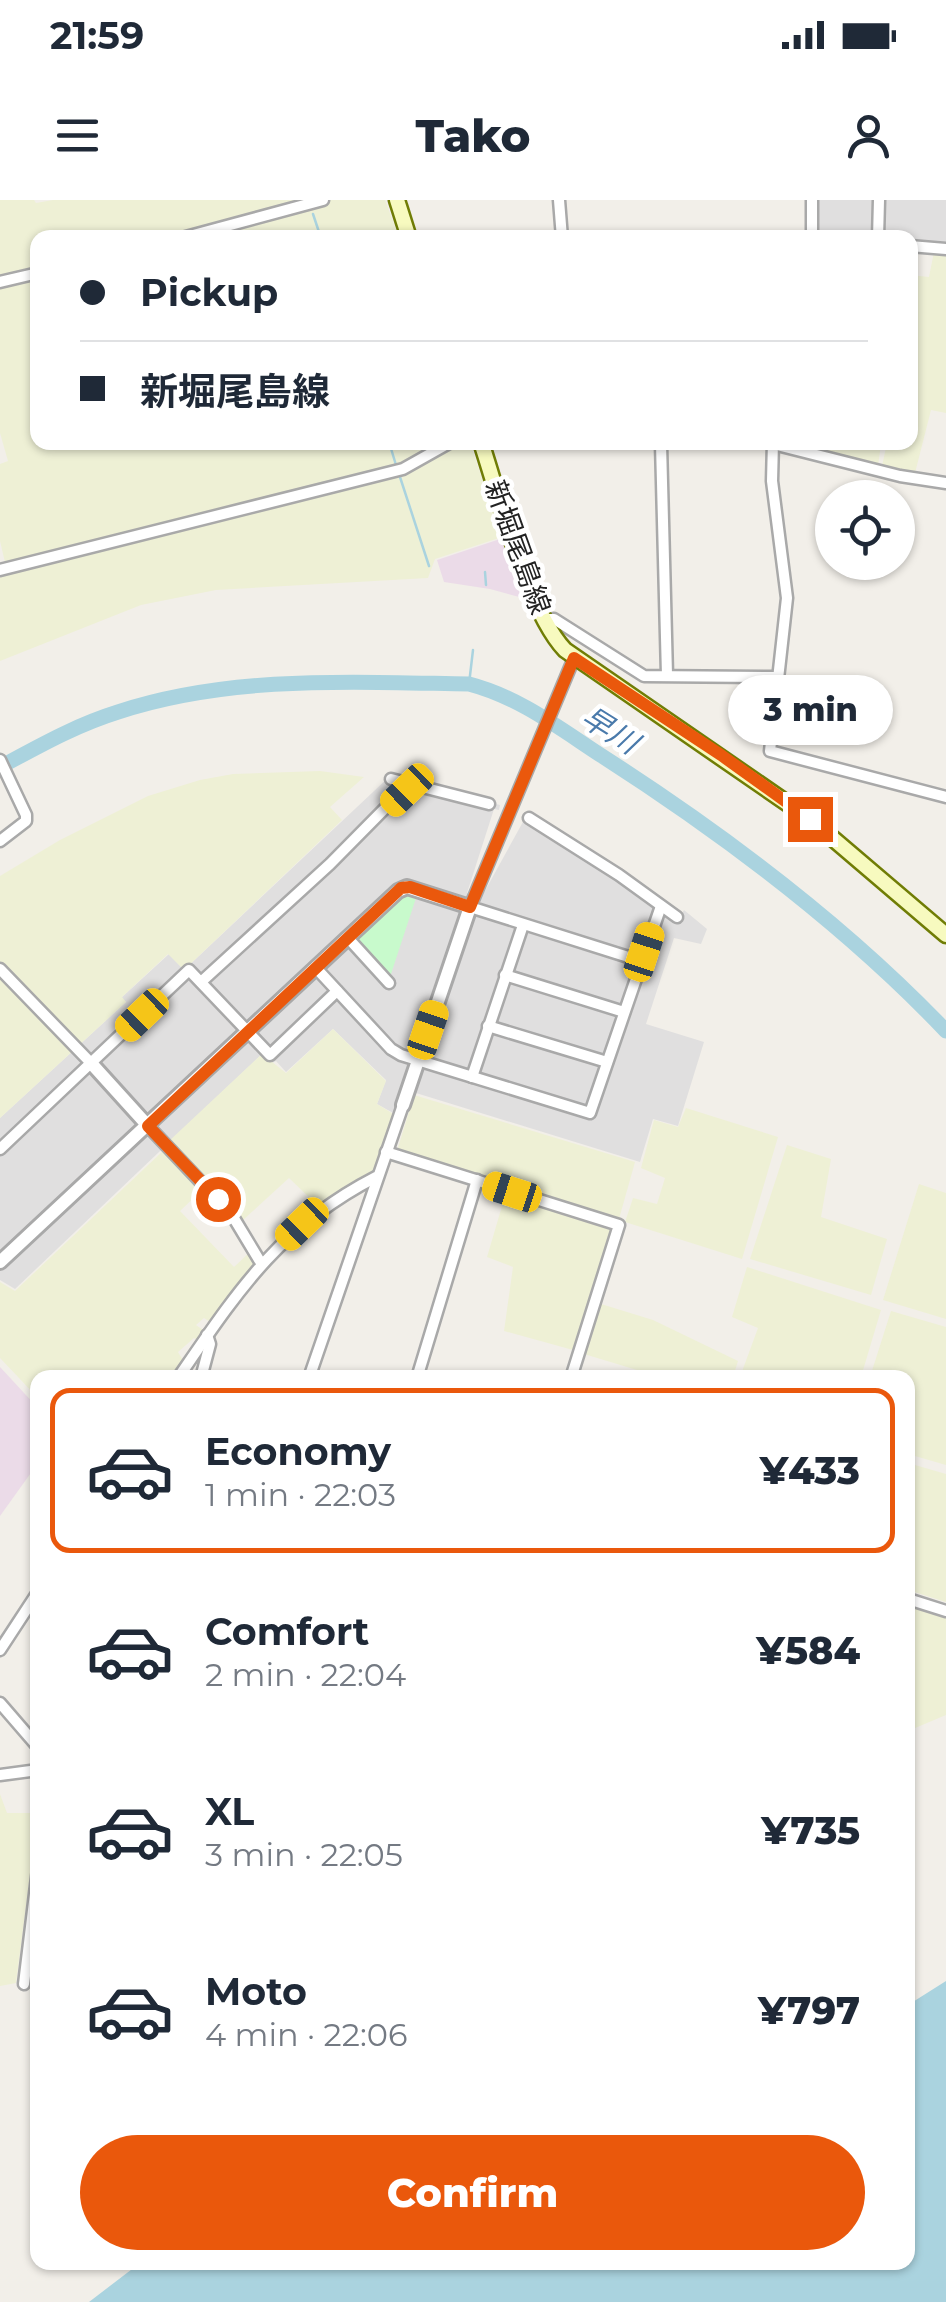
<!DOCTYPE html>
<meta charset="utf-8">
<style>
body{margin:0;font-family:Montserrat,"Noto Sans JP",sans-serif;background:#f6f6f7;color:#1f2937;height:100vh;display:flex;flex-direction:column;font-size:38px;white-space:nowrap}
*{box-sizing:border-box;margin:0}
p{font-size:32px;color:#747a83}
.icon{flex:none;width:55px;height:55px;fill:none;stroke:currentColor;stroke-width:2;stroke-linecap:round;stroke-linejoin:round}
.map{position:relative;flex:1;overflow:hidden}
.drawer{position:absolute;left:30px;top:1170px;width:885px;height:900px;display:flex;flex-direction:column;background:#fff;border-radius:20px;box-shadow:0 2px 8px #0004}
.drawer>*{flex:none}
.banner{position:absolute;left:30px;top:30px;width:888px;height:220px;border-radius:20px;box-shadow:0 2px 8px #0004;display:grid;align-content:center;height:220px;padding:0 50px;background:#fff}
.tools{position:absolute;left:815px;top:280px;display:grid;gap:20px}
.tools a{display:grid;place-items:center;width:100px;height:100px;border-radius:50%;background:#fff;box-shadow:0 2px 8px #0004;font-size:50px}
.end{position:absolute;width:45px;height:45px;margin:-22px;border:12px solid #ea580c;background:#fff;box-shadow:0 0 0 5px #fff}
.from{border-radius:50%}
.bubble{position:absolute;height:70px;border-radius:35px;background:#fff;box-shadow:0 2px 8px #0004;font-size:32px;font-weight:800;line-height:70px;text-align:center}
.car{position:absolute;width:30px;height:60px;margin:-30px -15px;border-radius:12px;box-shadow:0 0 8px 2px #0007;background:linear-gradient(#f5c518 24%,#345 0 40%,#f5c518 0 76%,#345 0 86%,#f5c518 0)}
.banner b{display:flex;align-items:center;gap:35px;height:95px;font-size:38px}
.banner b+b{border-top:2px solid #e0e1e3}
.banner i{width:25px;height:25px;background:#1f2937}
ul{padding:18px 0 0;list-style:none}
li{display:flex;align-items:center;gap:30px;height:165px;margin:0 20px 15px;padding:0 30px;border:5px solid transparent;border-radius:20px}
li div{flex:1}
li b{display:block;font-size:38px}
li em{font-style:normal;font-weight:800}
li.active{border-color:#ea580c}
li>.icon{width:90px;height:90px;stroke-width:1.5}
.button{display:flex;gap:20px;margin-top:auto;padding:20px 50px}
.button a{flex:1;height:115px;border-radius:60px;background:#ea580c;color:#fff;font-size:40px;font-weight:800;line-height:115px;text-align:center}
.status{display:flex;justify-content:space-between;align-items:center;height:70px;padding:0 50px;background:#fff;direction:ltr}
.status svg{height:28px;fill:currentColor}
header{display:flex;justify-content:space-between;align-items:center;height:130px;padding:0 50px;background:#fff;font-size:45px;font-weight:800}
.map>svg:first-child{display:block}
.residential{fill:#e0dfdf}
.industrial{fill:#ebdbe8}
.farmland{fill:#eef0d5}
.park{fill:#c8facc}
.water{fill:#aad3df}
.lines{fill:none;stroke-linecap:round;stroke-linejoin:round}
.stream{stroke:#aad3df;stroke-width:2.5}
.river{stroke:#aad3df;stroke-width:15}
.minor-casing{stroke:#a9a9a9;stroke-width:15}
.tertiary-casing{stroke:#a9a9a9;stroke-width:18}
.secondary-casing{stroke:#707d05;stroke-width:19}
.minor{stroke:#fff;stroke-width:10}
.tertiary{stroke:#fff;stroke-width:12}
.secondary{stroke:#f7fabf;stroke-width:14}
.route{stroke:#ea580c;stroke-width:12}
.labels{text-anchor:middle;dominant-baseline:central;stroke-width:9;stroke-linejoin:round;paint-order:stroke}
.street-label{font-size:28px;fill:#222;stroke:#fff}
.water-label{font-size:30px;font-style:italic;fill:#4a7aab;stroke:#fff}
</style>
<div class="status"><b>21:59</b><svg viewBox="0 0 49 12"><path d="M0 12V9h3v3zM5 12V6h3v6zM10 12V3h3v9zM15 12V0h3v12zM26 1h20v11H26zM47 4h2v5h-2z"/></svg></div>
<header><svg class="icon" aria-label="menu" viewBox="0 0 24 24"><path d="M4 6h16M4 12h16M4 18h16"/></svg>Tako<svg class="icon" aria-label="person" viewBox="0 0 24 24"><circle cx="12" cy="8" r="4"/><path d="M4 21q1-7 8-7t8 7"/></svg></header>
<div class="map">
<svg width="946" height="2102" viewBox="0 0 946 2102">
<rect width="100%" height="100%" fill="#f2efe9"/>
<g class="residential">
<polygon points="816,0 946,0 946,46 910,41 910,38 816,37"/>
<polygon points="390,576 500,605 499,610 494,609 467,693 481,698 524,620 523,616 529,614 681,715 684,710 707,729 701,744 674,738 646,824 704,842 678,926 653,919 640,962 403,889 395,914 377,904 386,880 333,829 286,872 276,861 272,863 262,854 15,1089 0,1080 0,918 126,802 121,798 169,754 184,770"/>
</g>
<g class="industrial">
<polygon points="503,338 523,398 490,389 444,382 437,360"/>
<polygon points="0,1167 37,1207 38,1263 0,1316"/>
</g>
<g class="farmland">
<polygon points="0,0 34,0 36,3 53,0 385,0 399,37 38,38 38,242 470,243 502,337 435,359 428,378 216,390 141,405 0,461 0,378 7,371 0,341 0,264 8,261 0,233"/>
<polygon points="934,52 946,53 946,213 931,210 915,273 899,273 882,266 887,243 910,242 910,75 929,77"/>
<polygon points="874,242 881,244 878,266 781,243"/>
<polygon points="320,571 364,577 330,607 342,620 184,770 168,754 122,797 126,802 0,918 0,676 60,640 148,596 200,580 233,574"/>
<polygon points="333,829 386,881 377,904 395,915 374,974 320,1008 289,978 243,1020 168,942 262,854 286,873"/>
<polygon points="414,895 635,962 619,1019 397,951"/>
<polygon points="686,908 778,937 742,1059 625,1022 633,998 657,1004 665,978 641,968 654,920 678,927"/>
<polygon points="787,945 831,959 821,1017 887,1039 871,1095 750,1059"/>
<polygon points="164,950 202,990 180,1011 234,1067 251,1051 257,1063 212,1123 204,1118 196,1125 206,1132 200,1142 194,1138 178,1152 184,1162 173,1177 38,1178 37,1197 0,1158 0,1082 15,1091"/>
<polygon points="919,984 946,993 946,1119 883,1100"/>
<polygon points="505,996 614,1028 573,1150 504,1131 513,1067 487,1057"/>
<polygon points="747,1067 881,1110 861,1177 740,1177 758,1128 732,1117"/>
<polygon points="601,1104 653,1120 738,1161 733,1177 660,1177 584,1154"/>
<polygon points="891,1111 946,1127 946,1265 908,1254 908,1178 870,1177"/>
<polygon points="908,1263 946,1274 946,1402 908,1390"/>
<polygon points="908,1404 946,1416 946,1515 908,1531"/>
<polygon points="0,1594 7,1613 38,1613 16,1783 0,1786"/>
</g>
<polygon class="park" points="406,692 416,698 391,774 385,775 355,739"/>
<polygon class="water" points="946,1781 946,2102 89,2102 140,2063 908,2062 908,1805"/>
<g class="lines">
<g class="stream">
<polyline points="313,14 321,38"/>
<polyline points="389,242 396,265"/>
<polyline points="400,277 429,366"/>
<polyline points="485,372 486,385"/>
<polyline points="469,484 473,450"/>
</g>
<path class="river" d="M0,567C39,546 76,525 118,512C230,475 353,482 469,484C519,497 559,528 602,556C725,635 845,725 946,831"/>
<g class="minor-casing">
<g id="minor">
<polyline points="559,0 562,38"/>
<polyline points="182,38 323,0"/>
<polyline points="812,38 812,0"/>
<polyline points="878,38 879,0"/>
<polyline points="910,46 946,49"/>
<polyline points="0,82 38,73"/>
<polyline points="589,242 675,242"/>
<polyline points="773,242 772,281 787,398 770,551 946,597"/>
<polyline points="661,244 667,475"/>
<polyline points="773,244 900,276 946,283"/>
<polyline points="0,370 403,269 451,242"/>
<polyline points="543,419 554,419 644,476 777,477"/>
<polyline points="574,458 470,707 641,761"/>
<polyline points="0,560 26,615 26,621 0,641"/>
<polyline points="391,579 489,604"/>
<polyline points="529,618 619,675 677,717"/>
<polyline points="348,738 389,783"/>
<polyline points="316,768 391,849 401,855 590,913 661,706"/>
<polyline points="0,769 91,863"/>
<polyline points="505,775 624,812"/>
<polyline points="201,782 330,664 410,583"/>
<polyline points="488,826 607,862"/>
<polyline points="472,877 523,725"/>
<polyline points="148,926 232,1015 261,1063"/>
<polyline points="0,949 189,770 270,855 337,791"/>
<polyline points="386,952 619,1025 571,1178"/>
<path d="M178,1178C238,1091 279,1027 376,977"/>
<polyline points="201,1178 210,1144 207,1135"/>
<polyline points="309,1178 403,905"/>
<polyline points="417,1178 477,980"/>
<polyline points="908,1399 946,1411"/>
<polyline points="0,1450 38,1392"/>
<polyline points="0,1503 38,1547"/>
<polyline points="0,1575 38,1570"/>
<polyline points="24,1784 38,1669"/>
</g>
</g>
<g class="tertiary-casing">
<g id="tertiary">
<polyline points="91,863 148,926"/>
<polyline points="0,1062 398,691 407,687 470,707 403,905"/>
</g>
</g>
<g class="secondary-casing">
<g id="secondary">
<polyline points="397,0 409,38"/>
<path d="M481,242C499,297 528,411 565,450L810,619L946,735"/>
</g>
</g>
<use href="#minor" class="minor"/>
<use href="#tertiary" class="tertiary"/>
<use href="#secondary" class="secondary"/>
</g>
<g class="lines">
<polyline class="route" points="218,999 148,926 401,688 410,687 470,707 574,458 721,555 810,619"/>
</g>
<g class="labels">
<g class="street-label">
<text transform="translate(518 347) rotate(70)">新堀尾島線</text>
</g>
<g class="water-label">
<text transform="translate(610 530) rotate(32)">早川</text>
</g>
</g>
</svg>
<div class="tools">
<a><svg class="icon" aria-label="locate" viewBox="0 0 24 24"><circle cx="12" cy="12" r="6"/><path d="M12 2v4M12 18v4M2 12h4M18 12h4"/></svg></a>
</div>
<i class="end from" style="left:218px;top:999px"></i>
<i class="end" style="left:810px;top:619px"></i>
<div class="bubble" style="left:728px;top:475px;width:165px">3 min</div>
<i class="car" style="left:407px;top:590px;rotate:226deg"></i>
<i class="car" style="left:644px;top:752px;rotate:18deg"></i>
<i class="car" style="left:142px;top:815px;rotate:226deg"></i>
<i class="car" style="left:428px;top:830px;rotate:19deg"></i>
<i class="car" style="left:512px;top:992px;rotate:288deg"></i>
<i class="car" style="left:302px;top:1024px;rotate:226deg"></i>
<div class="banner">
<b><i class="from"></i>Pickup</b>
<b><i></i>新堀尾島線</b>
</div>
<section class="drawer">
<ul>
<li class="active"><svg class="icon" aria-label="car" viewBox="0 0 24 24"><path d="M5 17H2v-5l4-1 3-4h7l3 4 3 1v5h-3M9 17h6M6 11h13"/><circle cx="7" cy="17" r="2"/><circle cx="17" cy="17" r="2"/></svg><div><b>Economy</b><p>1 min · 22:03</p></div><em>¥433</em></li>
<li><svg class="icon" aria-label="car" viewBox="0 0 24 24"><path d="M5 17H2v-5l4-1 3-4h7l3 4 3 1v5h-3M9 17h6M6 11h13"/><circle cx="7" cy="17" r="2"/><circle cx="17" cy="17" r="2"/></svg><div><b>Comfort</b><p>2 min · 22:04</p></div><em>¥584</em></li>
<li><svg class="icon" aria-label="car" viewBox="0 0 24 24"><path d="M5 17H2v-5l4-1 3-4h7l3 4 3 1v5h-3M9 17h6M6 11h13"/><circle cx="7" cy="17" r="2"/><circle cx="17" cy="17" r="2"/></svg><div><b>XL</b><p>3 min · 22:05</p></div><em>¥735</em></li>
<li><svg class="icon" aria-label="car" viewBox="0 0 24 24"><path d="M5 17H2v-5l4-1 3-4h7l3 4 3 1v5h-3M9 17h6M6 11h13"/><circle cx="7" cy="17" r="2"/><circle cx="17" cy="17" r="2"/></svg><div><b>Moto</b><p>4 min · 22:06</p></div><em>¥797</em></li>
</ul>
<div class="button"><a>Confirm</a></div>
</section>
</div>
